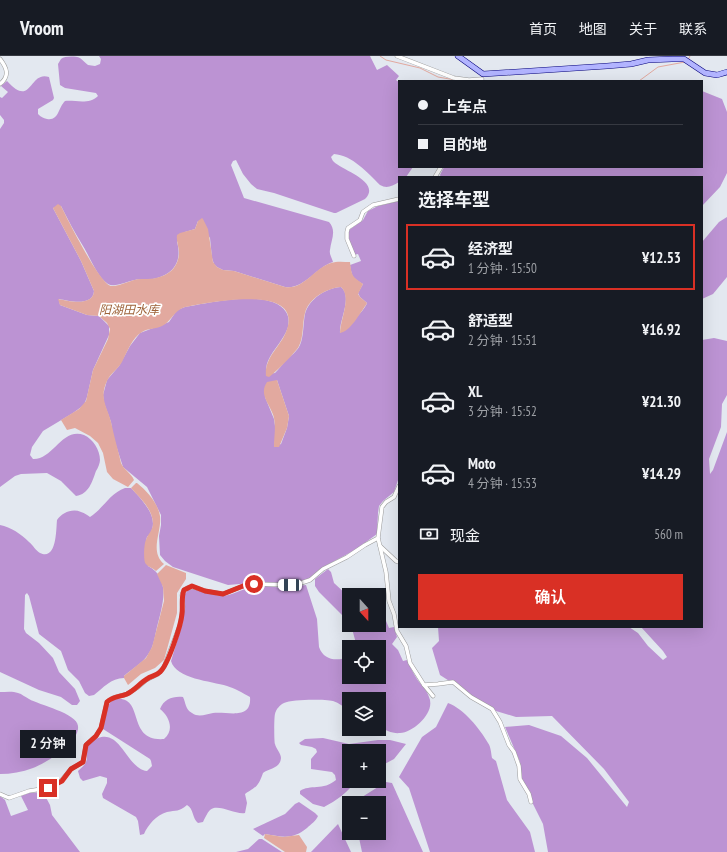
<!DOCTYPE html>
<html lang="zh">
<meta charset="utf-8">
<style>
body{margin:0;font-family:"PT Sans Narrow","Noto Sans SC",sans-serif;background:#20242c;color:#f1f3f6;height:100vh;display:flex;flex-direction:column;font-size:15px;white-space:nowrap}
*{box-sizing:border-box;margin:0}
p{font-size:13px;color:#9ea1a6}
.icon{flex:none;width:22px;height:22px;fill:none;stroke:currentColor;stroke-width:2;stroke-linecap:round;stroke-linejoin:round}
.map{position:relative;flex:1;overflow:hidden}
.sheet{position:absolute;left:398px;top:120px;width:305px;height:452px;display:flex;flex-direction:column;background:#171b24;border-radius:0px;box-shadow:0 4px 16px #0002}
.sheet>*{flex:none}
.hud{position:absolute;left:398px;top:24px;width:305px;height:88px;border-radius:0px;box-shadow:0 4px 16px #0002;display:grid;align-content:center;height:88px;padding:0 20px;background:#171b24}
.needle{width:26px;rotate:159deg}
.fabs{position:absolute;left:342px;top:532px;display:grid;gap:8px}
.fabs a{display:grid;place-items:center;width:44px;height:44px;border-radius:0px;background:#171b24;box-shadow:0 4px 16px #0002;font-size:20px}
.end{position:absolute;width:18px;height:18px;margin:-9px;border:5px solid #d93025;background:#fff;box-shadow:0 0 0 2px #fff}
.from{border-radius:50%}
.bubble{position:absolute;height:28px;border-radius:0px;background:#171b24;box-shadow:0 4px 16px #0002;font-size:13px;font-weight:600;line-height:28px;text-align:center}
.car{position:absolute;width:12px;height:24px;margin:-12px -6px;border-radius:5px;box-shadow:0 0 3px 1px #0007;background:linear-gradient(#fff 24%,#345 0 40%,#fff 0 76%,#345 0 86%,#fff 0)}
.hud b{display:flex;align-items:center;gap:14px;height:38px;font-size:15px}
.hud b+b{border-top:1px solid #363941}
.hud i{width:10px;height:10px;background:#f1f3f6}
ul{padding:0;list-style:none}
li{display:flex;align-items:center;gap:12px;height:66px;margin:0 8px 6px;padding:0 12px;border:2px solid transparent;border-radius:0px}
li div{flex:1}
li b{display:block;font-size:15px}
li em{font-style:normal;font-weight:600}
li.current{border-color:#d93025}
li>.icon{width:36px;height:36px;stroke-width:1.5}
h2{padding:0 20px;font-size:18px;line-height:48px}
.pay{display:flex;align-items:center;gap:10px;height:44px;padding:0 20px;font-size:15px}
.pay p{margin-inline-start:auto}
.primary-button{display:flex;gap:8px;margin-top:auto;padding:8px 20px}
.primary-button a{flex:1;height:46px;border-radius:0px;background:#d93025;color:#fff;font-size:16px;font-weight:600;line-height:46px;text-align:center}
header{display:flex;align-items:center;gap:24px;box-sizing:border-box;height:56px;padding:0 20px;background:#171b24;border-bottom:1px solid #363941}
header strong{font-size:19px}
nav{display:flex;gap:22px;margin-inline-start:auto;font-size:14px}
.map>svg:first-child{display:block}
.forest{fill:#bc93d3;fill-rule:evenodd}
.water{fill:#e2a99f}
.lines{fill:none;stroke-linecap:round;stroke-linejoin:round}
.stream{stroke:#e2a99f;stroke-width:1}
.street-casing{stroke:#9b9b9b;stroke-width:4.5}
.secondary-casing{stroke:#04007a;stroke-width:6}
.street{stroke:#fff;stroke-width:3.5}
.secondary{stroke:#b2b4ff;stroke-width:5}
.route{stroke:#d93025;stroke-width:5}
.labels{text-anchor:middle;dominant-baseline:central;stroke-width:3.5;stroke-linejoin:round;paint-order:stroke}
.water-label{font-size:12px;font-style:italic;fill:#9e643a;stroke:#fff}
</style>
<header>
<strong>Vroom</strong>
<nav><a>首页</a><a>地图</a><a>关于</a><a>联系</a></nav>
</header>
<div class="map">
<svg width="727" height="796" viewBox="0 0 727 796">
<rect width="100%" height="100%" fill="#e3e8f0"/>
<g class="forest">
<path d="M99,0H370L377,14L387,9L399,20L396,24L399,26V111H413L406,121H399V126C392,130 387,133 380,129C368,117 352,99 334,98L331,101C332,103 332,104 334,106C342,114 382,126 365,143L336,157H334L274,137L257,133L251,128L243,118L236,104L233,105L231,109L244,142L329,166C337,175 331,184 330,194C329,198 332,202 333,206C316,211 304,234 285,231L234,215L223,214L217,211L214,208L212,202L210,182L198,165L195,173L185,176L177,186C184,211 167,223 144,224C141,224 138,223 135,224C127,225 115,232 108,228C97,221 90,201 83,190C75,177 68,164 61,150L53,152L81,205L94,235C93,251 69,245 59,243L60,249L87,259L99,260L109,270V279L93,314L87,341L84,349L73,357L43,375L32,391L30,399L33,403C53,404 62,371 84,379C93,383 100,394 100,404C100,407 98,412 96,415C92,426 89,438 76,440L61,425L47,417L21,418L15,420L0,431V73L4,67V64L0,59V41L2,42L8,36L1,30L7,25C32,53 29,14 49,21L54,42L53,44L38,53V58C41,61 43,62 47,63C59,65 58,52 65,45C76,44 89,49 98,40L96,37L65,32L60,29L58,8L61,3C65,0 75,0 80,2C83,4 85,7 88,9L95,10L100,8L101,3Z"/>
<polygon points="702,35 722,43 727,56 727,117 720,131 702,150 702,121 441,121 440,119 444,111 702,111"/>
<path d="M399,145V421L394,436L383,445L379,450L378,457L377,478L355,494L327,509L308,523L290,528L251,527L228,529L173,511L165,505L160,499L159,480L161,469V459L147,431L123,411L113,380L111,366L104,347L103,339L107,324L119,310L130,290L140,277L169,266L177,254L185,251C208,247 271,232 286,256C289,261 289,265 288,271C284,284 273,293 268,305C266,309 266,314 266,318L275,317C279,313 282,309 285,305C291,299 297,296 300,289C304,279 303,268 305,258C309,243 326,232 341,231C353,241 339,264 340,277C347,270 364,256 367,247L360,241L358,237L363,228C353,222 352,222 350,209L361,205L358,198L354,199L348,182L349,174L363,164L368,155L378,150ZM277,324L289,360L287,372L281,388L274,391L276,377L274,363L265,341Z"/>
<polygon points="727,161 727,221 713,238 702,243 702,186 719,166"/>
<polygon points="714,282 727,285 727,339 722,348 721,371 709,403 710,418 713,414 727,376 727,796 548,796 543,768 522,726 520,706 505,671 529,669 561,680 587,702 627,751 629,746 604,713 552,660 516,661 496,655 440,619 432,592 439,585 438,571 629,571 638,577 648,590 663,604 667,601 663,595 641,571 702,571 702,284"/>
<path d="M125,432H131C141,443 159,460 151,476C150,478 148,480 147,481C145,487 148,504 148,510C172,522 162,551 157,571C155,579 154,590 149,597C144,606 132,613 124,620V622C111,622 103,632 94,639L89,640L85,637L79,625L68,614L61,595L39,578L29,540L27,537L25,539L24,573L26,577L39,587L53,602L59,616L75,633L80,645L77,649H72L61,641L39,634L0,616V469C11,471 21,478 29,486C33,489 36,495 40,497C57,505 56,473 57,464C62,457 72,452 81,456C85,457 87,459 90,461C103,453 110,437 125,432Z"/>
<polygon points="328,513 331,516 334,527 349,541 349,566 319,536 315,530 315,523"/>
<path d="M257,529L283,532L306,529L317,563L319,591C324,605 337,605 349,601V621H379V591H357L351,569H379V543L381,553L389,572L394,571L397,581L392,588L398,594L403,605L407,604C410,610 413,617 417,623C421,629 427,634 429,641C436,656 414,676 400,677C393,678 385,674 379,671V643H349V654C344,651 339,647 333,645C324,643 292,643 284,647C280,649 276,653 275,658C274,661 274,686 275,688C276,693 281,697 281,702C280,713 269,712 263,717C258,731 257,730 245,738L247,747L245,757C235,759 218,747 210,754C207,757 205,762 203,766L198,767C192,762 194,753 187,749C179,756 176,754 167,756C156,759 148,769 144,778L140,779L138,765L136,761L103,742L102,738L107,727V722L100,720L83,725L80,722L78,715C81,712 85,709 86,706C88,701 86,695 88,690C89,686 94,684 98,682C121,673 127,713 147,715L152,710L151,705L150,703L103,673L108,650L112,644C147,635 124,686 164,683C175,674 169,660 160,653C164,643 173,640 183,641C186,647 185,653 192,657C199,662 206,658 213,657C227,655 252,665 250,641C243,637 234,632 227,630C211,625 176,623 171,605L183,566L185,538L188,534C199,531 210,539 221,540C232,540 246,531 257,529Z"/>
<path d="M0,636C6,636 13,635 18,637C22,638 25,641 29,643C39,649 77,657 78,670C80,686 46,707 33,712C22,716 11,718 0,718Z"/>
<path d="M448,647C464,653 480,673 488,687C491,691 491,697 492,702L496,705L507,744L530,776L535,796H430L409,732L399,721L422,681L436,671Z"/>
<path d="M323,682L349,688L378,684H390L406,688L394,703L379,711V695H349V725H356C348,736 336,745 324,751L313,748L300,738V735C310,728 323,735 336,724L335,719L332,716L311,713V703L317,696L316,693L312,691L301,689L299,687L305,683Z"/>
<polygon points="386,726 392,727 423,796 362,796 358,777 379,777 379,747 357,747 362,741"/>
<polygon points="43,736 50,749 52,759 80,796 0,796 0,740 5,744 11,760 28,754 21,740 29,737"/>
<path d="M299,746L315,757L318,760C316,765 311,768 307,772C292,784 283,781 265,778L263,780L253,773L285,758L295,748Z"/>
<polygon points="338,768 351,796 311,796"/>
<polygon points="259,783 262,783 282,796 236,796 248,793"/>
</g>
<g class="water">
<path d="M58,148L61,150C68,164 99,227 111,230C119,231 132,223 141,223C159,224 178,218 179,197C179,191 176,185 177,179L180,177L195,173L198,165L202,162L203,163L208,173L213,206L217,211L223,214L234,215L285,231C304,234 314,212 331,207C337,205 344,206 350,206C352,221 352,220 363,228L358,238L360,241L367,247L366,249C360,257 350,276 340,277C340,264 352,241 341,231C327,232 309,242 305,257C302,268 304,280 299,290C297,295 274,318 269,321L266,320C264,302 280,291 286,276C306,226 206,247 185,251C173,255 172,265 162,270C156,273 148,272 142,276C132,282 127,296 122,306C118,313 110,318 107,325C99,342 107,350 111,366C114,380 118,394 121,407C124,414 131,417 134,424L128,431L113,423L107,416L103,397L98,387L90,380L75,372L67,374L61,364L79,353L86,345L93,314L108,283L110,273L107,267L99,260L87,259L60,249L58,243C68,245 93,251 94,235L81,205L53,152Z"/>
<path d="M277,324L289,360L287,372L279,391H274C274,381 276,372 274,362C271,349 258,339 267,326Z"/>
<path d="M136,427H137C147,435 158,447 160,460C162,476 149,495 164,508L156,515C153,512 148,511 146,508C143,506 144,487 146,484C148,477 153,475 153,467C152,452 140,442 131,432Z"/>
<polygon points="166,509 186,517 186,523 177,537 177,557 164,604 155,612 141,618 128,629 124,622 124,620 146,602 152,591 164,545 163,531 157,518"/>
<polygon points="265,778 283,781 299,779 307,791 306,796 285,796 264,782"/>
</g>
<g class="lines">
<g class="stream">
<polyline points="380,0 386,4 420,12 438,21 461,25"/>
<polyline points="688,4 690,0"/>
<polyline points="639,25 658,11 685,6"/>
</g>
<g class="street-casing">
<g id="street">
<polyline points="397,0 454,22 469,24 482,23"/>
<path d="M0,3C7,12 10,20 0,28"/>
<polyline points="435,121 441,111"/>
<polyline points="354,200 347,183 347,176 348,172 360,164 363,156 373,149 399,143"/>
<polyline points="399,430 394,441 386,446 382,451 378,482 386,516 389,545 394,558 397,575 406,590 410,607 424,629 433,640"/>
<polyline points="380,490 396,505 399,506"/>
<polyline points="424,629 438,628 453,626 471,641 492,653 500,666 509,689 514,696 519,710 520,723 529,738 531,746"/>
<polyline points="0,738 9,742 29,735 48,732 61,725 71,713 83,706 86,689 96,680 101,672 107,646 113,642 127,638 138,631 146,624 158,618 164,611 180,569 183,551 182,539 184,534 187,532 194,531 205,535 223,538 243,530 252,528 290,529 298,528 310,524 323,513 347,501 365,489 378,482"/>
</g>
</g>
<g class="secondary-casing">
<polyline id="secondary" points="458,0 483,18 607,10 631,8 648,4 672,3 684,3 705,17 717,19 727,16"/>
</g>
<use href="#street" class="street"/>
<use href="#secondary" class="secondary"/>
</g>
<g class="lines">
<path class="route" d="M48,732L62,725L71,713L83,706L86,689L96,680L101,672L107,646C113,640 120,641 127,638C135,634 140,627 147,623C151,620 156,620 160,616C168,609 181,569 182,558C183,550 181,541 184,534L192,530L205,535L223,538L243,530L254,528"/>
</g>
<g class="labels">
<g class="water-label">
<text x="129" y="253">阳湖田水库</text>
</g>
</g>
</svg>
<div class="fabs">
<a><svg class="needle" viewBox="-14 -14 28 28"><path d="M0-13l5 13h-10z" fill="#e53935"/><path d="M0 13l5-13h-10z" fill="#9ea1a6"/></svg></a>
<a><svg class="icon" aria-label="locate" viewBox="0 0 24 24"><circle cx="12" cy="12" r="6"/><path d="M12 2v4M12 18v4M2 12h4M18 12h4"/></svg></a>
<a><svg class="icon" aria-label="layers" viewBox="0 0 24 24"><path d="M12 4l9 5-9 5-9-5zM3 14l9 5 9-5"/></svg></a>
<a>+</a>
<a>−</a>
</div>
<i class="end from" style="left:254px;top:528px"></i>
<i class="end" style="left:48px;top:732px"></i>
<div class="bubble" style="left:20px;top:674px;width:56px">2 分钟</div>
<i class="car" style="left:290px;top:529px;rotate:271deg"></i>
<div class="hud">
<b><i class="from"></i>上车点</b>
<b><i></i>目的地</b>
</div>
<section class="sheet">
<h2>选择车型</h2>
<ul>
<li class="current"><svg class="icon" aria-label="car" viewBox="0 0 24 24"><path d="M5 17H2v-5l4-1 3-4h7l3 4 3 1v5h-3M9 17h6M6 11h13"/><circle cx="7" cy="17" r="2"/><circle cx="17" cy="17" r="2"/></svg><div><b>经济型</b><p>1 分钟 · 15:50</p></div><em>¥12.53</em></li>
<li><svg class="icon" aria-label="car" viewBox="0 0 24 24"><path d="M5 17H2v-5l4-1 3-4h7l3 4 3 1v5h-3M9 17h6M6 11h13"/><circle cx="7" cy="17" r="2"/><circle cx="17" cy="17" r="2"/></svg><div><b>舒适型</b><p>2 分钟 · 15:51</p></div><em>¥16.92</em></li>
<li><svg class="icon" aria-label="car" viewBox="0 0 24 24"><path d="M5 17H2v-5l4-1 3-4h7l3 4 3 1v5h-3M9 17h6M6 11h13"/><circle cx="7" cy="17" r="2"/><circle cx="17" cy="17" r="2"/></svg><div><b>XL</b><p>3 分钟 · 15:52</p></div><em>¥21.30</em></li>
<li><svg class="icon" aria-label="car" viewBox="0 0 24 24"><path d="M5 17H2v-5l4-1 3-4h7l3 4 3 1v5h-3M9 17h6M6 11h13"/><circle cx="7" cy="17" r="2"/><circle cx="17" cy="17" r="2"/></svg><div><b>Moto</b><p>4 分钟 · 15:53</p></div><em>¥14.29</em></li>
</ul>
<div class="pay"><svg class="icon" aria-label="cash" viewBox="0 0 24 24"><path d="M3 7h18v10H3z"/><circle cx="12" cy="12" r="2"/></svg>现金<p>560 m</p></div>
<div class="primary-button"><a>确认</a></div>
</section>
</div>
